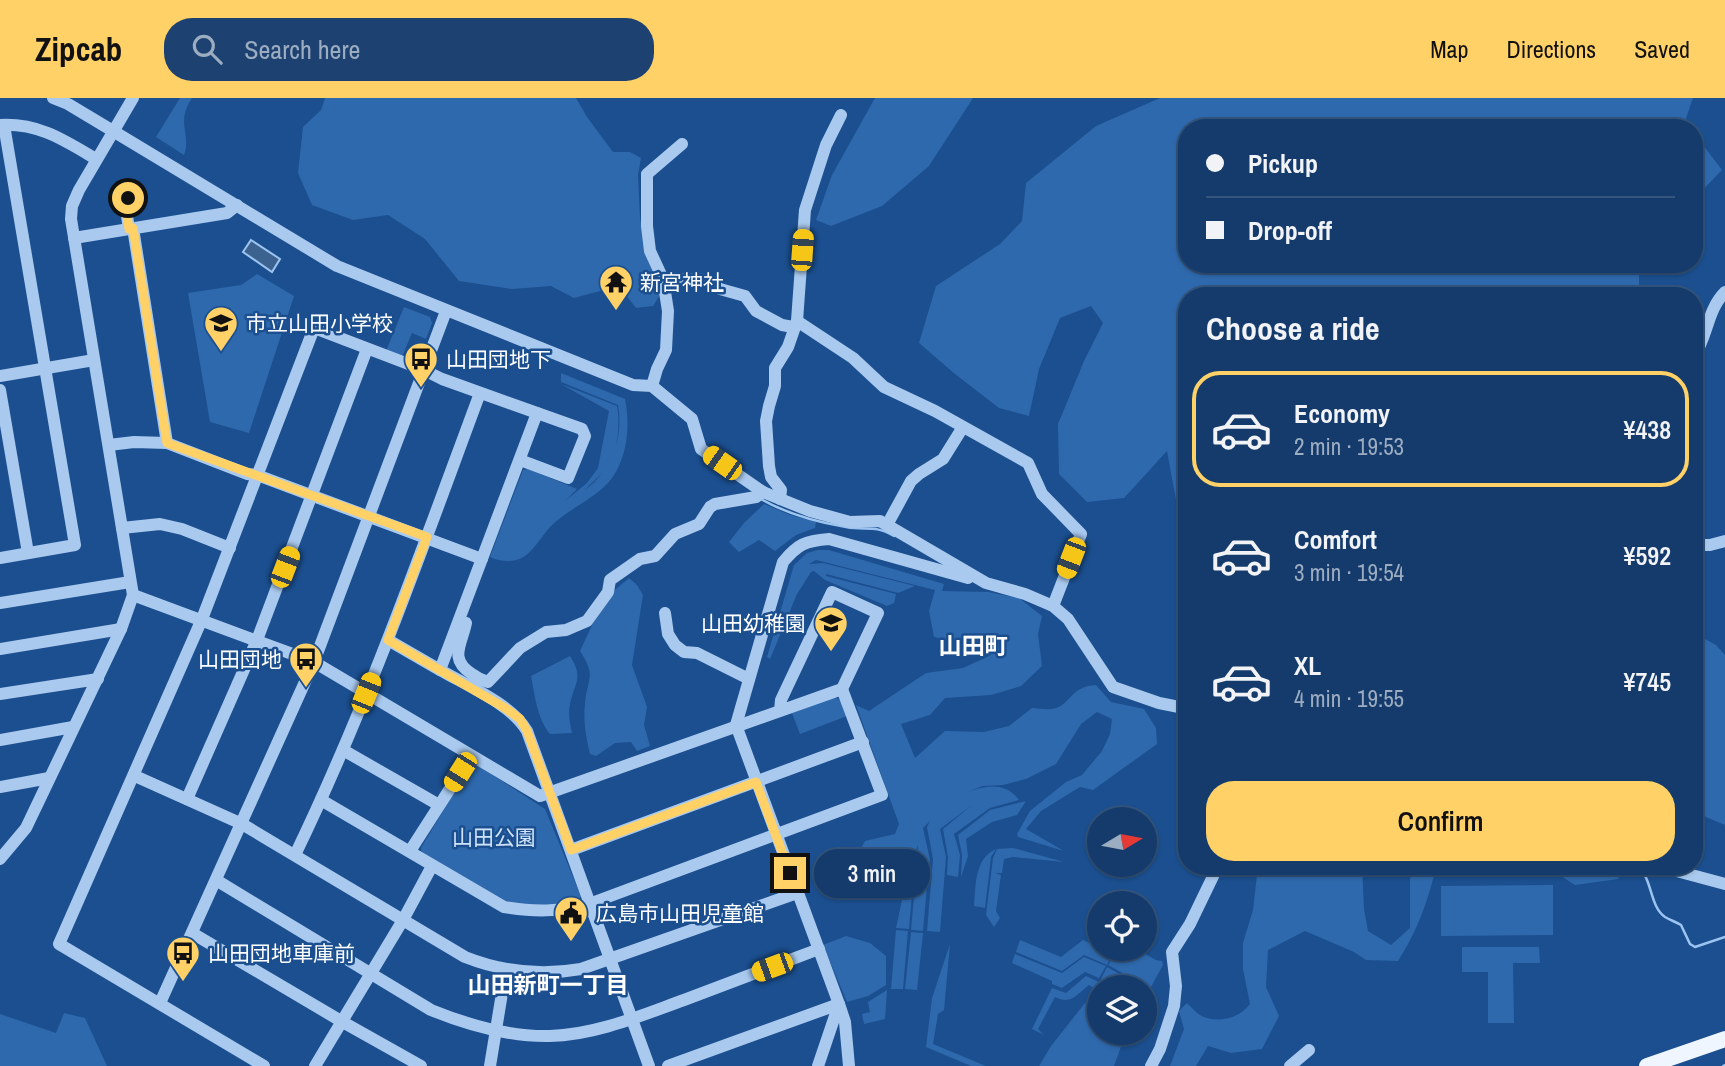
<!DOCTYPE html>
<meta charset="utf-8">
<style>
body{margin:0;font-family:"Archivo Narrow","Noto Sans JP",sans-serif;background:#1d4271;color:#f1f3f6;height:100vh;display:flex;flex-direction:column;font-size:26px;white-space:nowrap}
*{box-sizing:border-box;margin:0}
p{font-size:23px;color:#9dadc1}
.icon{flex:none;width:38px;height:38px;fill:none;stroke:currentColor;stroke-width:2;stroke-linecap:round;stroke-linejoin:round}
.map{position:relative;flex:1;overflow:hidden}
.side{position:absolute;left:1178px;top:189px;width:525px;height:588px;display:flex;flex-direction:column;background:#143b6b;border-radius:28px;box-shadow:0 2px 5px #0004,0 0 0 2px #33557e}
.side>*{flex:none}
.guide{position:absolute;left:1178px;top:21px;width:525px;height:154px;border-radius:28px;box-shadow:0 2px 5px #0004,0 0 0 2px #33557e;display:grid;align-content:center;height:154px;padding:0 28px;background:#143b6b}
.needle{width:46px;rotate:80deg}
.tools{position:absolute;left:1087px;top:709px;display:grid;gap:14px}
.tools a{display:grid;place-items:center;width:70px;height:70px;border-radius:50%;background:#143b6b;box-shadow:0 2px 5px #0004,0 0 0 2px #33557e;font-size:35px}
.end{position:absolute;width:32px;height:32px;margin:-16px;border:9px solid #ffd166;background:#111;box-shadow:0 0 0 4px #111}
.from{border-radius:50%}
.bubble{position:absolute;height:49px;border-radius:24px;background:#143b6b;box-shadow:0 2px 5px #0004,0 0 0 2px #33557e;font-size:23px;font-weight:600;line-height:49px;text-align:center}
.car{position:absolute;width:21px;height:42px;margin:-21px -10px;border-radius:9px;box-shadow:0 0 5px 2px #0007;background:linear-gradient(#f5c518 24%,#345 0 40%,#f5c518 0 76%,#345 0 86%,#f5c518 0)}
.guide b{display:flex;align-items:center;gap:24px;height:66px;font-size:26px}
.guide b+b{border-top:2px solid #33557e}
.guide i{width:18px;height:18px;background:#f1f3f6}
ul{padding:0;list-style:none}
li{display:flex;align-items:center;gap:21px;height:116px;margin:0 14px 10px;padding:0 14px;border:4px solid transparent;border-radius:28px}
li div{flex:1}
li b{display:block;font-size:26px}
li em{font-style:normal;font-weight:600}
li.current{border-color:#ffd166}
li>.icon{width:63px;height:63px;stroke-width:1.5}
h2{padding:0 28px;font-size:32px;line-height:84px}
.button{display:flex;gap:14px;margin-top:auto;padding:14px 28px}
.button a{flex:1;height:80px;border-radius:28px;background:#ffd166;color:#111;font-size:28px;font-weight:600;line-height:80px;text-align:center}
header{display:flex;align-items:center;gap:42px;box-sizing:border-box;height:98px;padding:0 35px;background:#ffd166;color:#111}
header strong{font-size:33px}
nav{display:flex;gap:38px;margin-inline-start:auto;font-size:24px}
.search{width:490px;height:63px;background:#1d4271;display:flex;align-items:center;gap:18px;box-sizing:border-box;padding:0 24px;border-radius:28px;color:#9dadc1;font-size:26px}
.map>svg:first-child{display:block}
.green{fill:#2e69ad}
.water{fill:#3c6290;stroke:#9cc4f0;stroke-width:2}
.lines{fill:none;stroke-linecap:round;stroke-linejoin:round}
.stream{stroke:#9cc4f0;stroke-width:2.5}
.minor{stroke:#a9c9ee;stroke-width:12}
.major{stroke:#f0f6ff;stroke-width:16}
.route{stroke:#ffd166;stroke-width:9}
.labels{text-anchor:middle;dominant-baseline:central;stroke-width:5;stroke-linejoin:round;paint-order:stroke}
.poi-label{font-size:21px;fill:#fff;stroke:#1b4f8f;text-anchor:start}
.park-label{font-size:21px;fill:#cfe3fa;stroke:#1b4f8f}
.neighbourhood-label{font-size:23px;font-weight:bold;fill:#fff;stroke:#1b4f8f}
</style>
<header>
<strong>Zipcab</strong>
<div class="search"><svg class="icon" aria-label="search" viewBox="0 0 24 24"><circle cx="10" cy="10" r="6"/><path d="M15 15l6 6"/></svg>Search here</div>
<nav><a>Map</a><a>Directions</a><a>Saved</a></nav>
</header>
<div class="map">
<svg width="1725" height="968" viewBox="0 0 1725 968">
<rect width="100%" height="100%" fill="#1b4f8f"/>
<g class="green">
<path d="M180,0H192C175,25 192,36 184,57L156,39Z"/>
<polygon points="325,0 576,0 587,19 613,54 630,54 641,60 638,77 640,120 645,149 656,173 660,197 653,208 636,210 619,188 574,200 551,188 512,191 459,183 425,141 388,117 353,122 312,107 298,75 303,29 321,12"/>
<polygon points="875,0 973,0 929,68 882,108 831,128 816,122 832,77"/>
<polygon points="1160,0 1693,0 1685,23 1690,30 1186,30 1186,166 1642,166 1639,170 1639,198 1186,198 1186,409 1176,402 1167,353 1124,400 1087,404 1059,376 1058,326 1084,263 1103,225 1091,208 1060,220 1039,271 1029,318 999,310 955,276 919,245 936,188 1000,146 1022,123 1026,85 1096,28"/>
<polygon points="1694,35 1722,72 1694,101"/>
<polygon points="257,176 294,198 249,335 210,324 188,195 241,187"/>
<polygon points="404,209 430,219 432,225 426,241 412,235 402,259 386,253"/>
<path d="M561,275L625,301C630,326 628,351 616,374C603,398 568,410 550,429C542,438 535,451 525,458C515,465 500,464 490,459L523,372L528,371L577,391L565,403L587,385L598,370L609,313L561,286L617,308C621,327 617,357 605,372C599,379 591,385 585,392C611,373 624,339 618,307L561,284Z"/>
<polygon points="764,406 790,417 816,424 815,430 796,437 775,453 759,442 739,454 729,444 744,425"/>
<path d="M818,452H829L944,486L942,493L988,494L1019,500L1042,518L1038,536L1042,568L1021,588L991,597L945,600L930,617L901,626L915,660L945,633L984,634L1009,628L1032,610C1038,610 1045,612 1051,611C1071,609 1069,588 1096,587L1111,604L1144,611L1156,630L1157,646L1093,692L1080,689L1041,713L1026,731L1064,753L1018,739L1017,736L1030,713L1066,684L1082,677L1102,653L1110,636L1112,621L1097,614L1081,626L1056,666L1026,681L1003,687L983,688L967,694C985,688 1005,683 1019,702L990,710L954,736L960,757L958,779L947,777L948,759L943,731L972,707L940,731L946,759L940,834L927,833L933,761L927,729L930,723L923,730L930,762L928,776L916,775L918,747L910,769L915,761L909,831L896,830L908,774L902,778L868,774L854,764L865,743L895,736L899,726L856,607L869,613L926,575L963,570L989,558L973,547L934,539L929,513L935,492L816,462L809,466L823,465L915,488L898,495L826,476V478L896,496L894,505L887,508L825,482L814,473L811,474L797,496L770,561L767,559L794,467L807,455Z"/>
<path d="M629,480L637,487L643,497L632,567L647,609L644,627L650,648L637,653L631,644L615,645L596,658L590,656C586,639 583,623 585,606C587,580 597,579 580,553L593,525L610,496Z"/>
<polygon points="1694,535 1716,547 1725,557 1725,727 1694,714"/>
<path d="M570,558C584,580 575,584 570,606C568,616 570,626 572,635L550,636C537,620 535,598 531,578Z"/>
<polygon points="834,599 841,602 847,618 800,636 792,615"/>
<polygon points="477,667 545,711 581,798 578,804 533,809 506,803 422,756 421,750 469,669"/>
<polygon points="1026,703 1017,717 992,724 966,741 968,758 961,779 962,757 958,737 990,712"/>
<polygon points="1013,750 1064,764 1013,759 1004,761 1002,775 995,775 1001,777 996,813 1000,820 994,829 986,817 993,760 997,751"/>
<path d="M996,751L991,759L985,810L974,808C976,788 974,761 996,751Z"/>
<path d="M1258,768H1362L1364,811L1368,833L1391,847L1410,830V781L1414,768H1624L1626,772L1618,781L1575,787L1561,778L1436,770C1427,805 1418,832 1398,863L1366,862L1354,854L1305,833L1268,852L1266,889L1279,918L1262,951L1231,955L1208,948L1196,968H1170L1184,931L1179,913L1187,905C1192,910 1198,917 1204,919C1221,925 1239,920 1250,906L1243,871V845L1253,812Z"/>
<polygon points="916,776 928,777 923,833 911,832"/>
<polygon points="1553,787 1553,837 1441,838 1441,788"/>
<polygon points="896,832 908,833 903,891 891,891"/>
<polygon points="911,834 923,835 917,892 905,891"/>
<polygon points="846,838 870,845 886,858 886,887 868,898 847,904 823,847"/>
<polygon points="1020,842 1061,859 1083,842 1113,856 1107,867 1084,857 1062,873 1016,854"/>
<polygon points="950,846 944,912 938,916 933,946 986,968 971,968 926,949 932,900"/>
<polygon points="1462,849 1539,849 1540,865 1513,865 1514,925 1488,925 1488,874 1462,874"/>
<path d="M1106,851H1136L1156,862L1162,863L1163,867L1145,900L1144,889H1099V893L1089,887C1076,897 1071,907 1055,899L1038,931L1044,937L1032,931L1052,890L1066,895L1086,878L1107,888L1109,884L1101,881L1107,869L1123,878L1126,877L1108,867L1115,856L1139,868Z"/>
<polygon points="1015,856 1062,875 1084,859 1106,868 1099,880 1085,874 1062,890 1052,886 1052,883 1012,865"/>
<polygon points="887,892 885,921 864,926 862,916 870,914 868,904"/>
<polygon points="1099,897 1099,934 1126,935 1114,968 1039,968 1051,948 1085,905 1096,901"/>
<polygon points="64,915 85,920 107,968 0,968 0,916 56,935"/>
</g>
<polygon class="water" points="251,142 280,161 272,174 243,154"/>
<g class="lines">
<g class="stream">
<path d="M761,401C787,416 816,424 846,429C867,433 873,426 894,438"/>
<path d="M1637,768C1653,780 1649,808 1665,819C1670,822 1676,824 1681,827L1690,846L1695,849L1725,839"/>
<polyline points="1723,968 1725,967"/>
</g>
<g class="minor">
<polyline points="53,0 68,6 113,33 337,168 633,287 652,288 692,321 701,351 763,394 810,413 850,424 880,423 986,485 1025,496 1053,508 1068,521 1113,589 1159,605 1184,610 1186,617"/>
<path d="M0,27C39,25 64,42 96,61"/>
<polyline points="128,100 125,105 129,131"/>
<polyline points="133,130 167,345"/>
<polyline points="74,140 227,115 237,107"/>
<polyline points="663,181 706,182 720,191 745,198 756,213 782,227 793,229"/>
<polyline points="797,223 853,260 884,289 935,313 1028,365 1042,396 1081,436 1053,508"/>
<path d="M1694,258C1708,238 1707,212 1725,194"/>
<polyline points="0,278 94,262"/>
<polyline points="652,288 657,271 666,252 668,213 663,181 650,153 647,128 647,76 682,46"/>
<polyline points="0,292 28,455"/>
<path d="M537,315L440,572C468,588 511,606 527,633L649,968"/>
<polyline points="109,347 134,344 167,345 247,376 257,377 482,461"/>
<polyline points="780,401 781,392 771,379 769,368 766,323 769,308 775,288 775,270 788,249 797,223 805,112 826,47 841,17"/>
<polyline points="887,427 911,383 919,376 943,361 963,329"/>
<polyline points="122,430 160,426 182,431 230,450"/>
<polyline points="1694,447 1710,447 1725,443"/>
<polyline points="0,460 75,447 4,27"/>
<polyline points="133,497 314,564 540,698 842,591 878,515 832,494 781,602 780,613"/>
<polyline points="0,505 130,484"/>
<polyline points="665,515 668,536 675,547 684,554 697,555 749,581"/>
<path d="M466,525C462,546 448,561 472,576C477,580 481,582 488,584L520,550L546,534L566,532L587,523L608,494L610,482L640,461L655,458L675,436L699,426L710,409L715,406L756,399L763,394"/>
<polyline points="388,542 440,572"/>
<polyline points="0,551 121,531"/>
<polyline points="0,596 98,581"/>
<polyline points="0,642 73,629"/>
<polyline points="343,652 439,707"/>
<path d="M135,678L242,726L465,859C503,874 541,878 581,871L797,795"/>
<polyline points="0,689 49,680"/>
<polyline points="187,701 257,542 367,251"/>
<path d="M321,702L504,809C534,814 559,814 589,806L882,697L842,591"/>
<polyline points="571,752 863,644"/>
<polyline points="410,753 471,658"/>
<path d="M295,757C367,608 422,451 480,295"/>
<polyline points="0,761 26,730 121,531 133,497 71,121 72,108 79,92 133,0"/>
<polyline points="1658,768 1725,786"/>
<path d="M216,782L431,912C468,927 510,939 550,938C596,937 642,917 684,902C729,885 774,868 819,851"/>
<polyline points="192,835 341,923 421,968"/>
<polyline points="160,905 314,564 446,213"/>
<polyline points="264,968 59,846 202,521 314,230 424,272 442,281 582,331 585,338 568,380 520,362"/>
<polyline points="315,968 403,822 432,768"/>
<polyline points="490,968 506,871"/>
<polyline points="668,968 839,906 845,924 849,968"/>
<path d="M818,968L839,906L736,627L783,464C798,446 805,443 829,441L968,480"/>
<polyline points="1151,968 1160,951 1174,908 1176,888 1172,854 1190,826 1218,768"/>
<polyline points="1290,968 1309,952"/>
</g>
<polyline class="major" points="1647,968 1725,941"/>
</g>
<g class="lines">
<polyline class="route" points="128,100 125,105 129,131 133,130 167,345 427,439 388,542 505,610 520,621 527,633 571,752 756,684 790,775"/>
</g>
<defs>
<g id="temple-pin" transform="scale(1.75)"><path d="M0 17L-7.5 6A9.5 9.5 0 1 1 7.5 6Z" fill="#ffd166" stroke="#1b4f8f"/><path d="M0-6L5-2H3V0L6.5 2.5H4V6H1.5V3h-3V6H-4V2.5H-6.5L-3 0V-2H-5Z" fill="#111"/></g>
<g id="school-pin" transform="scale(1.75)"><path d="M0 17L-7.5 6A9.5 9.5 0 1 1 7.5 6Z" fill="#ffd166" stroke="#1b4f8f"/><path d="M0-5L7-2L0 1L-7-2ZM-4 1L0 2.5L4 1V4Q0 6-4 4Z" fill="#111"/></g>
<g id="bus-pin" transform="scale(1.75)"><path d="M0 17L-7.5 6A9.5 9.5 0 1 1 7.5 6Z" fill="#ffd166" stroke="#1b4f8f"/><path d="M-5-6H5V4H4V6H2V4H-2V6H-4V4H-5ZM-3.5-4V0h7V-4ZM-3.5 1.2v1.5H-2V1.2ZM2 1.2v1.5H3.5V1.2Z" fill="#111"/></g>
<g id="civic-pin" transform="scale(1.75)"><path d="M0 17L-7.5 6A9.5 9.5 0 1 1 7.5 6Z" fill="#ffd166" stroke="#1b4f8f"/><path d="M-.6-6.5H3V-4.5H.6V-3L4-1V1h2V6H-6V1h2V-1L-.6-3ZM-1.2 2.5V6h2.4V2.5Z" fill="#111"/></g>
</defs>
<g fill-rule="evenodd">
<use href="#temple-pin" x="616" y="184"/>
<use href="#school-pin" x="221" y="225"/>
<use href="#bus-pin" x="421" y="261"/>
<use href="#school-pin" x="831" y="525"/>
<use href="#bus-pin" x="306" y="561"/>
<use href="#civic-pin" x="571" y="815"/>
<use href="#bus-pin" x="183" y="855"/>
</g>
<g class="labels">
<g class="poi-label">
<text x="640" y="184">新宮神社</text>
<text x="246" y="225">市立山田小学校</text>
<text x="446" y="261">山田団地下</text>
<text x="806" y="525" text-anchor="end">山田幼稚園</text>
<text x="282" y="561" text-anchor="end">山田団地</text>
<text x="596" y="815">広島市山田児童館</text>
<text x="208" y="855">山田団地車庫前</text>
</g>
<g class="park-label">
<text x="494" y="739">山田公園</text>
</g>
<g class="neighbourhood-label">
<text x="973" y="547">山田町</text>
<text x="548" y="886">山田新町一丁目</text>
</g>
</g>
</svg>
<div class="tools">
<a><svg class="needle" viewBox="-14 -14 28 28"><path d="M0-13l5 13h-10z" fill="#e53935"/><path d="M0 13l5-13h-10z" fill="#9dadc1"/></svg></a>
<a><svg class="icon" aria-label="locate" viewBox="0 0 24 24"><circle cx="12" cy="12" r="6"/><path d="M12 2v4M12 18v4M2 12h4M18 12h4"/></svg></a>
<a><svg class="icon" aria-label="layers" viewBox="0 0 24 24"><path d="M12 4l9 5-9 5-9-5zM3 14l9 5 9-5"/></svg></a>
</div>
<i class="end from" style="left:128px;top:100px"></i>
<i class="end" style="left:790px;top:775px"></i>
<div class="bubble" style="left:814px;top:751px;width:116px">3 min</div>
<i class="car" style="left:802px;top:152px;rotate:4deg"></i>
<i class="car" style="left:722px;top:365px;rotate:305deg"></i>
<i class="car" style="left:1071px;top:460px;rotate:201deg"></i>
<i class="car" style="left:285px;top:469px;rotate:21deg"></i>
<i class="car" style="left:366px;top:595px;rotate:22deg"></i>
<i class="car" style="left:460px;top:674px;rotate:212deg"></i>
<i class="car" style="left:772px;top:869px;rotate:250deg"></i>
<div class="guide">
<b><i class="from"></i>Pickup</b>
<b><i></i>Drop-off</b>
</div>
<section class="side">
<h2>Choose a ride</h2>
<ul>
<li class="current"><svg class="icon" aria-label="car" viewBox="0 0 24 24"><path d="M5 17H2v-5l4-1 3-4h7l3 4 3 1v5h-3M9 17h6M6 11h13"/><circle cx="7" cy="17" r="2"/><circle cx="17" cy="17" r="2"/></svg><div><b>Economy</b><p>2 min · 19:53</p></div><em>¥438</em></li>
<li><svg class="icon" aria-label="car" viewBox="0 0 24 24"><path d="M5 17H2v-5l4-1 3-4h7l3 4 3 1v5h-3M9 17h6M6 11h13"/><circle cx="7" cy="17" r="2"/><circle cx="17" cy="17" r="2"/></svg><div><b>Comfort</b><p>3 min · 19:54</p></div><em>¥592</em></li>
<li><svg class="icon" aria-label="car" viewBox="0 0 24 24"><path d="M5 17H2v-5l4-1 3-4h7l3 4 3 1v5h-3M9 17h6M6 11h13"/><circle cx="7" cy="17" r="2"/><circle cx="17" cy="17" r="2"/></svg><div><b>XL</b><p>4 min · 19:55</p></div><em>¥745</em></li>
</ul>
<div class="button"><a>Confirm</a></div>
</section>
</div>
